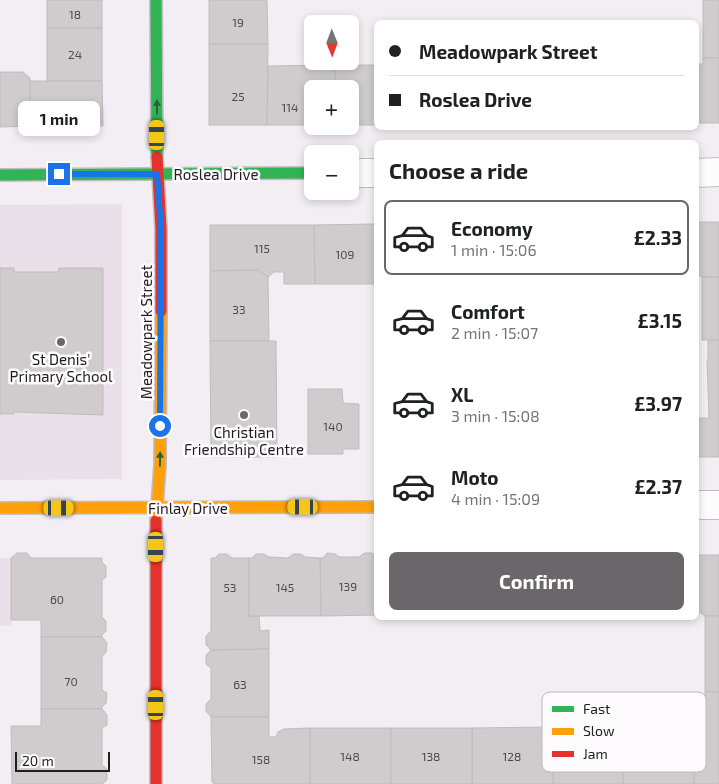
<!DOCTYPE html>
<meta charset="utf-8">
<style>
body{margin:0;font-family:"Exo 2",sans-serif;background:#f2f2f2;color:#202124;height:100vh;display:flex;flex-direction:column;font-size:19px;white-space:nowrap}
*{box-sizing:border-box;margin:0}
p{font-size:16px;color:#757577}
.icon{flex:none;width:28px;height:28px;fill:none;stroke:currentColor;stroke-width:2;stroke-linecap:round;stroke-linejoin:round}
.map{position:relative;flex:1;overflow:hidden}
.panel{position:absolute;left:374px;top:140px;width:325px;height:480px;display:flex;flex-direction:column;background:#fff;border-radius:8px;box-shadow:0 2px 8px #0003}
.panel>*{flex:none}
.top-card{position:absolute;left:374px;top:20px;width:325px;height:110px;border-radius:8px;box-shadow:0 2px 8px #0003;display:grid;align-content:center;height:110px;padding:0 15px;background:#fff}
.needle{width:32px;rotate:179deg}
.fabs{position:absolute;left:304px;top:15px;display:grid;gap:10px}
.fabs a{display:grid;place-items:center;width:55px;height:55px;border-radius:8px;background:#fff;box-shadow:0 2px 8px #0003;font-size:25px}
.scale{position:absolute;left:15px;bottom:12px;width:95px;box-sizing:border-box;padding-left:5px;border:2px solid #201d20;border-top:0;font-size:14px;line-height:18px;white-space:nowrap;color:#201d20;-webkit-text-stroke:4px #fefbff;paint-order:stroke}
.end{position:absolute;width:22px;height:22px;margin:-11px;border:6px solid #1a73e8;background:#fff;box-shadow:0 0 0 2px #fff}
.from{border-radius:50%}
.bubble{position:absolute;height:35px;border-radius:8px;background:#fff;box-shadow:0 2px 8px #0003;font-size:16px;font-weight:700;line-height:35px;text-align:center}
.car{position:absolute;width:15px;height:30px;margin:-15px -8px;border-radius:6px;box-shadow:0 0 4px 1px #0007;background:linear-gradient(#f5c518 24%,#345 0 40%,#f5c518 0 76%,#345 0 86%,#f5c518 0)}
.top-card b{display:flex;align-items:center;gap:18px;height:48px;font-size:19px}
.top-card b+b{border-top:1px solid #e0e0e0}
.top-card i{width:12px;height:12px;background:#202124}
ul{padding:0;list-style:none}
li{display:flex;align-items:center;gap:15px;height:75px;margin:0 10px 8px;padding:0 5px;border:2px solid transparent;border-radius:8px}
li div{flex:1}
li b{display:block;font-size:19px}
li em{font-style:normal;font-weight:700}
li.on{border-color:#6a666a}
li>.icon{width:45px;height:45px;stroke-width:1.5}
h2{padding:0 15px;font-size:22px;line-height:60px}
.primary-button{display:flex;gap:10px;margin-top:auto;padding:10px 15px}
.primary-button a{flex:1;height:58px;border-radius:8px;background:#6a666a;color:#fff;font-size:20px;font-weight:700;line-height:58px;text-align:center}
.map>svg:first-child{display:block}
.built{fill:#eae0ea}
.building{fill:#d0cccd;stroke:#bfbcbd}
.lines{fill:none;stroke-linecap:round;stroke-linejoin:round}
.street-casing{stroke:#c0bdc0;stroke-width:30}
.fast-casing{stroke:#c0bdc0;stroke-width:14}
.slow-casing{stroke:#c0bdc0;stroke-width:14}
.jam-casing{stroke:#c0bdc0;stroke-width:14}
.street{stroke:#fdfcfd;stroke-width:28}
.fast{stroke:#30b455;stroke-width:11}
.slow{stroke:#ff9f0a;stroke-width:11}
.jam{stroke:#e5322d;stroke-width:11}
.oneway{fill:#276138}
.route{stroke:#1a73e8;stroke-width:6}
.poi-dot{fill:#6a666a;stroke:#fefbff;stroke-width:2}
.labels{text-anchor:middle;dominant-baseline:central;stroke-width:5;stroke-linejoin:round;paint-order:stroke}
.number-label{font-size:12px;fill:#4c494b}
.street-label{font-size:15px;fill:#201d20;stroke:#fefbff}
.poi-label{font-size:15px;fill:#201d20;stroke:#fefbff}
.key{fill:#fefbff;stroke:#bbb8bc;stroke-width:1}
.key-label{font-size:14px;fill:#201d20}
</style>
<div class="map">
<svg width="719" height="784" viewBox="0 0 719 784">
<rect width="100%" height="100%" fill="#f3eef3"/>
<g class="built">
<polygon points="122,204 122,479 0,480 0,205"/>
<polygon points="0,558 11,558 11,625 0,626"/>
</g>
<g class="building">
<rect x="47" y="0" width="55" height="28"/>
<polygon points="209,0 267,0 268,44 209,44"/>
<rect x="703" y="0" width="16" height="58"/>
<rect x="47" y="28" width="55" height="53"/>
<polygon points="209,44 268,44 267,125 209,125"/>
<polygon points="703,58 719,58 719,123 696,123 696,64 703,64"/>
<polygon points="335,65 376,65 376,125 350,125 350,89 335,89"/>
<polygon points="335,65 335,89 312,89 312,125 267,125 268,66"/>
<polygon points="0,72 23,72 30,78 30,126 0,127"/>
<polygon points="30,81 102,81 103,126 30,126"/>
<polygon points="696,222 719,222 719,277 702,277 696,273"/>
<polygon points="376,224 376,284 315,284 314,225"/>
<polygon points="210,225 314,225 315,284 284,284 284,272 274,272 268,277 258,270 210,271"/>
<polygon points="0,268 14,268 14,272 59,272 59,268 103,268 103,415 14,412 14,414 0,414"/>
<polygon points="258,270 268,277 269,341 210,341 210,271"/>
<rect x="702" y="277" width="17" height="63"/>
<polygon points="708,340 719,340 719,457 696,457 696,418 709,418 707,360 708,360"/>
<polygon points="210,341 276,341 277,457 211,457"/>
<polygon points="308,389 342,389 343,403 359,404 359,449 343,449 343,454 308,454"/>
<polygon points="17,553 27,553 31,558 102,558 102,562 106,566 106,577 102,580 102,617 106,621 106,631 102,635 102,637 41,637 41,620 11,620 11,558"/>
<polygon points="327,553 335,554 339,557 359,557 364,553 372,553 376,557 376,615 321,616 320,558 323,558"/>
<polygon points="219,554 227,554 232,558 249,558 249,616 259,616 260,631 269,630 269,649 211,650 206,645 206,636 211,631 211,558 215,558"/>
<polygon points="256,554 264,554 269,557 288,558 293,554 301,554 305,557 320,558 321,616 249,616 249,558 252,558"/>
<polygon points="696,555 719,555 719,616 705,616 701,613 696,613"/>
<rect x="705" y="616" width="14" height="76"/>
<polygon points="41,637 102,637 107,643 106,652 102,657 102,690 107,693 106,703 102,707 102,709 41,709"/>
<polygon points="269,649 269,717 211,717 206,711 206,704 211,699 211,668 206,664 206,655 211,650"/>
<polygon points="705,692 719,692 719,784 694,784 694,726 705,726"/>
<polygon points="41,709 102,709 107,715 107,725 102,728 102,765 107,769 107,780 102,784 12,784 11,726 41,726"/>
<polygon points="211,717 269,717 269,737 276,737 278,732 284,729 310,728 310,784 214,784 212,782"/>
<polygon points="694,726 694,784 623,784 623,727"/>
<polygon points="552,727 623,727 623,784 553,784"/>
<polygon points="552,727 553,784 472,784 472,728"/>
<rect x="310" y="728" width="81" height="56"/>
<rect x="391" y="728" width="81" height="56"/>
</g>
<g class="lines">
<g class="street-casing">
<g id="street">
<polyline points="350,173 376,173"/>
<polyline points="696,173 719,172"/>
<polyline points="696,505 719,505"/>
</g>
</g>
<g class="fast-casing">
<g id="fast">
<polyline points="156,0 157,157"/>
<polyline points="0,175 312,173"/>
</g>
</g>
<g class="slow-casing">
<g id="slow">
<polyline points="0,508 376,507"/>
<polyline points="156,521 160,465 161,311"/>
</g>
</g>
<g class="jam-casing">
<g id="jam">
<polyline points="157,157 161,229 161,311"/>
<polyline points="156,521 156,784"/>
</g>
</g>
<use href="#street" class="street"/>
<use href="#fast" class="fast"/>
<use href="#slow" class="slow"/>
<use href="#jam" class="jam"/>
</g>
<defs><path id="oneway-solid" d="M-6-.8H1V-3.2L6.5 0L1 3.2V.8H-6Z" transform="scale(1.25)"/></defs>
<g class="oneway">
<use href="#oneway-solid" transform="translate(157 107) rotate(-90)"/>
<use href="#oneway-solid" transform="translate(160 459) rotate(-89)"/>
</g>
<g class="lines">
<polyline class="route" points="59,174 157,174 161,229 160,426"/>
</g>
<g class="poi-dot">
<circle cx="61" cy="342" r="5"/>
<circle cx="244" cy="415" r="5"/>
</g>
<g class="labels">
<g class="number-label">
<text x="75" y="14">18</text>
<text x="238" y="22">19</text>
<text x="75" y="54">24</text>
<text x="238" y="96">25</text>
<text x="290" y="107">114</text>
<text x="262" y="248">115</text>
<text x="345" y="254">109</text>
<text x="239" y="309">33</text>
<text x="333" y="426">140</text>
<text x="348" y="586">139</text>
<text x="230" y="587">53</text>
<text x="285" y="587">145</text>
<text x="57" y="599">60</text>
<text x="71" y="681">70</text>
<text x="240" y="684">63</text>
<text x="350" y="756">148</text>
<text x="431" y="756">138</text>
<text x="512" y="756">128</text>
<text x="261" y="759">158</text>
</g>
<g class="street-label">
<text x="216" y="174">Roslea Drive</text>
<text transform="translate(146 332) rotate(-90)">Meadowpark Street</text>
<text x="188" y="508">Finlay Drive</text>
</g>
<g class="poi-label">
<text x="61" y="359">St Denis'<tspan x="61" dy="17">Primary School</tspan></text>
<text x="244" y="432">Christian<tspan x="244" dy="17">Friendship Centre</tspan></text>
</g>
</g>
<rect x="542" y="692" width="164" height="80" rx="8" class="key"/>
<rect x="552" y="706" width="22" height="6" fill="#30b455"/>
<rect x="552" y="728" width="22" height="7" fill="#ff9f0a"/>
<rect x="552" y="751" width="22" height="6" fill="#e5322d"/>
<g class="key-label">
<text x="583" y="714">Fast</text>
<text x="583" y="736">Slow</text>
<text x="583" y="759">Jam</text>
</g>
</svg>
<div class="fabs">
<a><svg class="needle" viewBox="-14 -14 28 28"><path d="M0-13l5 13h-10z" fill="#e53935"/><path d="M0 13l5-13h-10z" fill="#757577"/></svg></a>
<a>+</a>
<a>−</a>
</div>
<div class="scale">20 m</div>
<i class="end from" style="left:160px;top:426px"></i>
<i class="end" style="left:59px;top:174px"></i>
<div class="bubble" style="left:18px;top:101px;width:82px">1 min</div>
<i class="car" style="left:157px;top:135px;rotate:0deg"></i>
<i class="car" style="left:303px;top:507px;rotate:270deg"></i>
<i class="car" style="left:59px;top:508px;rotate:90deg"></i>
<i class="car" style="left:156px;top:547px;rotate:180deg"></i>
<i class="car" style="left:156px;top:705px;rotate:0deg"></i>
<div class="top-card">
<b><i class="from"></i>Meadowpark Street</b>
<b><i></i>Roslea Drive</b>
</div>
<section class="panel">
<h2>Choose a ride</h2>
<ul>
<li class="on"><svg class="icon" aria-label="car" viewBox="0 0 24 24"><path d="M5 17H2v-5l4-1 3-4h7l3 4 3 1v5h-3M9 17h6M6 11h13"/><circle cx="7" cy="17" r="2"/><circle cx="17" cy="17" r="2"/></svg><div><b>Economy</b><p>1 min · 15:06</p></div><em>£2.33</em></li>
<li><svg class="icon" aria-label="car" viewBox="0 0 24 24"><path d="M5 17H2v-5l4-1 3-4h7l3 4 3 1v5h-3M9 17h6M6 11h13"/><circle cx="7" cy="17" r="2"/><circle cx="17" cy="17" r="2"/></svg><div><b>Comfort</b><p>2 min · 15:07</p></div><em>£3.15</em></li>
<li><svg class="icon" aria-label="car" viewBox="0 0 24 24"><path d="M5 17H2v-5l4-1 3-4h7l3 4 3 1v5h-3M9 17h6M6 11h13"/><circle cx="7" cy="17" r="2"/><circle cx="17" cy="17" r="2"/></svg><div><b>XL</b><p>3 min · 15:08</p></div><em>£3.97</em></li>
<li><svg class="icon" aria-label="car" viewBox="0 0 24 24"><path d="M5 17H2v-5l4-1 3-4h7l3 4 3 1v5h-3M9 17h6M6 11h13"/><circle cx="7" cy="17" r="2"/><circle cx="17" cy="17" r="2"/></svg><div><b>Moto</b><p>4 min · 15:09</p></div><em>£2.37</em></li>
</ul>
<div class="primary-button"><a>Confirm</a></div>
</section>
</div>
